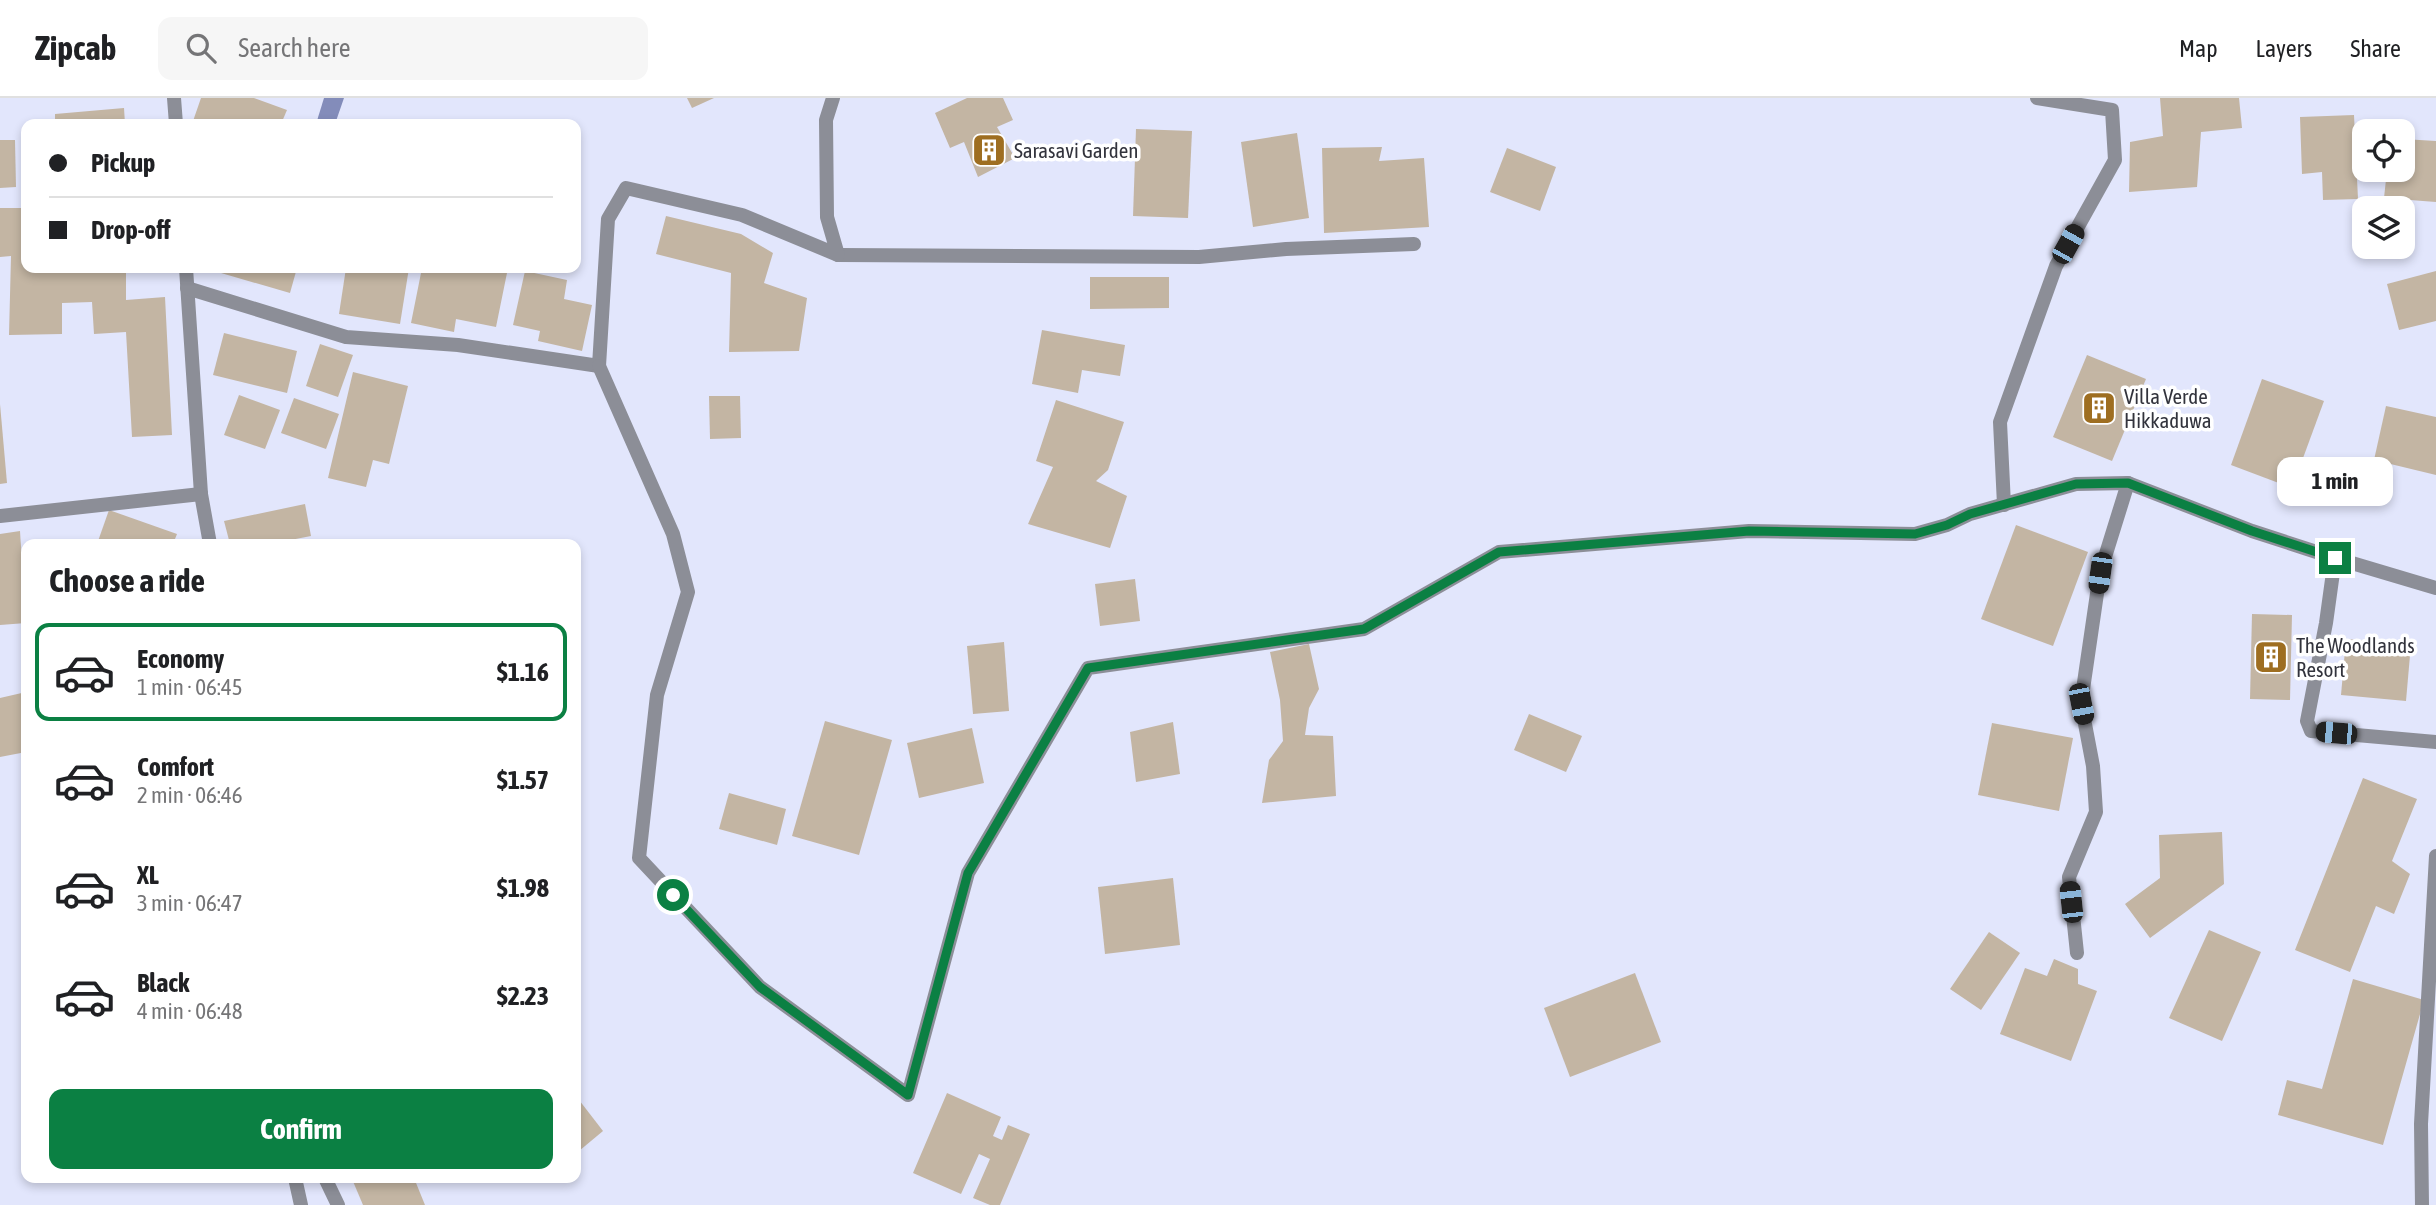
<!DOCTYPE html>
<meta charset="utf-8">
<style>
body{margin:0;font-family:"Asap Condensed",sans-serif;background:#f6f6f6;color:#202124;height:100vh;display:flex;flex-direction:column;font-size:26px;white-space:nowrap}
*{box-sizing:border-box;margin:0}
p{font-size:23px;color:#757577}
.icon{flex:none;width:38px;height:38px;fill:none;stroke:currentColor;stroke-width:2;stroke-linecap:round;stroke-linejoin:round}
.map{position:relative;flex:1;overflow:hidden}
.drawer{position:absolute;left:21px;top:441px;width:560px;height:644px;display:flex;flex-direction:column;background:#fff;border-radius:14px;box-shadow:0 4px 10px #0003}
.drawer>*{flex:none}
.banner{position:absolute;left:21px;top:21px;width:560px;height:154px;border-radius:14px;box-shadow:0 4px 10px #0003;display:grid;align-content:center;height:154px;padding:0 28px;background:#fff}
.controls{position:absolute;left:2352px;top:21px;display:grid;gap:14px}
.controls a{display:grid;place-items:center;width:63px;height:63px;border-radius:14px;background:#fff;box-shadow:0 4px 10px #0003;font-size:35px}
.end{position:absolute;width:32px;height:32px;margin:-16px;border:9px solid #0b8043;background:#fff;box-shadow:0 0 0 4px #fff}
.from{border-radius:50%}
.bubble{position:absolute;height:49px;border-radius:14px;background:#fff;box-shadow:0 4px 10px #0003;font-size:23px;font-weight:700;line-height:49px;text-align:center}
.car{position:absolute;width:21px;height:42px;margin:-21px -10px;border-radius:9px;box-shadow:0 0 5px 2px #0007;background:linear-gradient(#222 24%,#8ab4d8 0 40%,#222 0 76%,#8ab4d8 0 86%,#222 0)}
.banner b{display:flex;align-items:center;gap:24px;height:66px;font-size:26px}
.banner b+b{border-top:2px solid #e0e0e0}
.banner i{width:18px;height:18px;background:#202124}
ul{padding:0;list-style:none}
li{display:flex;align-items:center;gap:21px;height:98px;margin:0 14px 10px;padding:0 14px;border:4px solid transparent;border-radius:14px}
li div{flex:1}
li b{display:block;font-size:26px}
li em{font-style:normal;font-weight:700}
li.current{border-color:#0b8043}
li>.icon{width:63px;height:63px;stroke-width:1.5}
h2{padding:0 28px;font-size:32px;line-height:84px}
.action{display:flex;gap:14px;margin-top:auto;padding:14px 28px}
.action a{flex:1;height:80px;border-radius:14px;background:#0b8043;color:#fff;font-size:28px;font-weight:700;line-height:80px;text-align:center}
header{display:flex;align-items:center;gap:42px;box-sizing:border-box;height:98px;padding:0 35px;background:#fff;border-bottom:2px solid #e0e0e0}
header strong{font-size:33px}
nav{display:flex;gap:38px;margin-inline-start:auto;font-size:24px}
.search{width:490px;height:63px;background:#f6f6f6;display:flex;align-items:center;gap:18px;box-sizing:border-box;padding:0 24px;border-radius:14px;color:#757577;font-size:26px}
.map>svg:first-child{display:block}
.water{fill:#838cba}
.building{fill:#c3b5a3}
.lines{fill:none;stroke-linecap:round;stroke-linejoin:round}
.minor{stroke:#8c8e97;stroke-width:14}
.route{stroke:#0b8043;stroke-width:9}
.labels{text-anchor:middle;dominant-baseline:central;stroke-width:7;stroke-linejoin:round;paint-order:stroke}
.poi-label{font-size:21px;fill:#32333c;stroke:#fff;text-anchor:start}
</style>
<header>
<strong>Zipcab</strong>
<div class="search"><svg class="icon" aria-label="search" viewBox="0 0 24 24"><circle cx="10" cy="10" r="6"/><path d="M15 15l6 6"/></svg>Search here</div>
<nav><a>Map</a><a>Layers</a><a>Share</a></nav>
</header>
<div class="map">
<svg width="2436" height="1107" viewBox="0 0 2436 1107">
<rect width="100%" height="100%" fill="#e2e6fc"/>
<polygon class="water" points="324,0 344,0 335,26 316,26"/>
<g class="building">
<polygon points="201,0 254,0 287,12 281,26 192,26"/>
<polygon points="687,0 714,0 692,10"/>
<polygon points="967,0 1003,0 1013,22 997,29 1015,60 978,79 964,44 950,50 935,15"/>
<polygon points="2160,0 2239,0 2242,30 2201,34 2197,89 2129,94 2130,44 2163,38"/>
<polygon points="124,10 125,26 55,26 55,16"/>
<polygon points="2354,17 2358,101 2323,102 2322,74 2302,76 2300,19"/>
<polygon points="1136,31 1192,33 1188,120 1133,118"/>
<polygon points="1297,35 1309,120 1253,129 1241,44"/>
<polygon points="2403,41 2436,43 2436,104 2384,100 2387,72 2403,72"/>
<polygon points="0,42 15,42 16,89 0,90"/>
<polygon points="1382,49 1379,63 1424,60 1429,129 1324,135 1322,50"/>
<polygon points="1507,50 1556,69 1540,113 1490,94"/>
<polygon points="0,110 26,110 26,170 126,170 126,202 165,199 172,337 132,339 126,234 94,236 92,204 62,205 62,236 9,237 11,158 0,159"/>
<polygon points="666,118 741,136 773,155 764,185 807,200 799,253 729,254 731,175 656,156"/>
<polygon points="222,170 297,170 290,195 221,175"/>
<polygon points="346,170 409,170 400,226 339,216"/>
<polygon points="422,170 508,170 496,229 456,221 454,234 411,225"/>
<polygon points="525,173 567,182 564,201 592,207 582,253 538,243 540,233 513,227"/>
<polygon points="2436,173 2436,223 2399,232 2387,186"/>
<polygon points="1090,179 1169,179 1169,210 1090,211"/>
<polygon points="1042,232 1125,247 1120,278 1082,272 1078,295 1032,286"/>
<polygon points="224,235 297,253 287,295 213,277"/>
<polygon points="320,246 353,257 338,299 306,288"/>
<polygon points="2087,257 2146,281 2112,363 2053,339"/>
<polygon points="353,274 408,288 389,366 373,362 366,389 328,380"/>
<polygon points="2262,281 2324,303 2292,390 2231,367"/>
<polygon points="239,297 280,312 265,351 224,337"/>
<polygon points="709,298 740,298 741,340 710,341"/>
<polygon points="294,300 339,316 326,351 281,335"/>
<polygon points="1056,302 1124,324 1108,372 1096,383 1127,398 1110,450 1028,426 1053,369 1036,363"/>
<polygon points="0,306 7,385 0,386"/>
<polygon points="2386,308 2436,319 2436,377 2374,362"/>
<polygon points="305,406 311,438 270,446 230,446 224,423"/>
<polygon points="109,412 177,436 173,446 97,446"/>
<polygon points="2016,427 2088,454 2053,548 1981,521"/>
<polygon points="20,433 26,525 0,527 0,436"/>
<polygon points="1135,481 1140,523 1100,528 1095,486"/>
<polygon points="2252,516 2292,517 2290,602 2250,601"/>
<polygon points="2346,541 2411,546 2406,603 2341,597"/>
<polygon points="1004,544 1009,613 973,616 967,548"/>
<polygon points="1309,546 1319,591 1309,610 1305,637 1333,638 1336,698 1262,705 1269,662 1283,643 1280,602 1270,554"/>
<polygon points="26,594 26,654 0,659 0,600"/>
<polygon points="1529,616 1582,638 1566,674 1514,652"/>
<polygon points="825,623 892,642 859,757 792,738"/>
<polygon points="1173,624 1180,676 1136,684 1130,634"/>
<polygon points="1992,625 2073,640 2059,713 1978,697"/>
<polygon points="972,630 984,685 919,700 907,645"/>
<polygon points="2363,680 2417,701 2392,763 2410,776 2394,816 2376,808 2350,874 2295,852"/>
<polygon points="729,695 786,711 777,747 719,731"/>
<polygon points="2222,734 2224,786 2150,840 2125,806 2160,780 2159,737"/>
<polygon points="1173,780 1180,847 1105,856 1098,789"/>
<polygon points="2209,832 2261,854 2222,943 2169,920"/>
<polygon points="1989,834 2020,855 1981,912 1950,891"/>
<polygon points="2054,861 2078,871 2078,886 2097,893 2071,963 2000,936 2025,870 2047,878"/>
<polygon points="1635,875 1661,944 1570,979 1544,910"/>
<polygon points="2353,881 2424,902 2383,1047 2278,1017 2287,982 2322,991"/>
<polygon points="947,995 1001,1019 993,1038 1002,1042 1008,1027 1030,1036 1000,1107 990,1107 973,1100 990,1061 979,1056 961,1096 913,1075"/>
<polygon points="576,998 603,1033 579,1053 576,1049"/>
<polygon points="355,1080 414,1080 425,1107 363,1107 352,1081"/>
</g>
<g class="lines">
<g class="minor">
<polyline points="174,0 176,26"/>
<polyline points="838,157 1199,159 1286,151 1414,146"/>
<polyline points="186,170 201,396 210,446"/>
<polyline points="187,190 346,239 458,247 599,268 608,121 626,90 742,117 838,157 827,119 826,22 833,0"/>
<polyline points="599,268 673,436 688,494 657,597 639,760 760,889 908,997 968,775 1088,570 1364,531 1499,454 1749,433 1915,436 1947,427 1970,416 2076,386 2128,385 2252,433 2335,460 2326,525 2307,623 2311,633 2436,644"/>
<polyline points="2004,407 2000,324 2056,168 2115,62 2112,12 2037,0"/>
<polyline points="0,418 201,396"/>
<polyline points="2335,460 2436,490"/>
<polyline points="2077,855 2069,779 2096,714 2093,668 2081,605 2100,475 2128,385"/>
<polyline points="295,1080 301,1107"/>
<polyline points="325,1080 338,1107"/>
<polyline points="2422,1107 2421,1026 2436,758"/>
</g>
</g>
<g class="lines">
<polyline class="route" points="673,797 760,889 908,997 968,775 1088,570 1364,531 1499,454 1749,433 1915,436 1947,427 1970,416 2076,386 2128,385 2252,433 2335,460"/>
</g>
<defs>
<g id="building-square" transform="scale(1.75)"><rect x="-9" y="-9" width="18" height="18" rx="4" fill="#9e6e21" stroke="#fff"/><path d="M-4-6H4V6H1V3H-1V6H-4ZM-2.5-4.3h1.7v1.8h-1.7ZM.8-4.3h1.7v1.8H.8ZM-2.5-1h1.7V.8h-1.7ZM.8-1h1.7V.8H.8Z" fill="#fff"/></g>
</defs>
<g fill-rule="evenodd">
<use href="#building-square" x="989" y="52"/>
<use href="#building-square" x="2099" y="310"/>
<use href="#building-square" x="2271" y="559"/>
</g>
<g class="labels">
<g class="poi-label">
<text x="1014" y="52">Sarasavi Garden</text>
<text x="2124" y="298">Villa Verde<tspan x="2124" dy="24">Hikkaduwa</tspan></text>
<text x="2296" y="547">The Woodlands<tspan x="2296" dy="24">Resort</tspan></text>
</g>
</g>
</svg>
<div class="controls">
<a><svg class="icon" aria-label="locate" viewBox="0 0 24 24"><circle cx="12" cy="12" r="6"/><path d="M12 2v4M12 18v4M2 12h4M18 12h4"/></svg></a>
<a><svg class="icon" aria-label="layers" viewBox="0 0 24 24"><path d="M12 4l9 5-9 5-9-5zM3 14l9 5 9-5"/></svg></a>
</div>
<i class="end from" style="left:673px;top:797px"></i>
<i class="end" style="left:2335px;top:460px"></i>
<div class="bubble" style="left:2277px;top:359px;width:116px">1 min</div>
<i class="car" style="left:2068px;top:146px;rotate:29deg"></i>
<i class="car" style="left:2100px;top:475px;rotate:188deg"></i>
<i class="car" style="left:2081px;top:606px;rotate:169deg"></i>
<i class="car" style="left:2336px;top:635px;rotate:275deg"></i>
<i class="car" style="left:2071px;top:804px;rotate:354deg"></i>
<div class="banner">
<b><i class="from"></i>Pickup</b>
<b><i></i>Drop-off</b>
</div>
<section class="drawer">
<h2>Choose a ride</h2>
<ul>
<li class="current"><svg class="icon" aria-label="car" viewBox="0 0 24 24"><path d="M5 17H2v-5l4-1 3-4h7l3 4 3 1v5h-3M9 17h6M6 11h13"/><circle cx="7" cy="17" r="2"/><circle cx="17" cy="17" r="2"/></svg><div><b>Economy</b><p>1 min · 06:45</p></div><em>$1.16</em></li>
<li><svg class="icon" aria-label="car" viewBox="0 0 24 24"><path d="M5 17H2v-5l4-1 3-4h7l3 4 3 1v5h-3M9 17h6M6 11h13"/><circle cx="7" cy="17" r="2"/><circle cx="17" cy="17" r="2"/></svg><div><b>Comfort</b><p>2 min · 06:46</p></div><em>$1.57</em></li>
<li><svg class="icon" aria-label="car" viewBox="0 0 24 24"><path d="M5 17H2v-5l4-1 3-4h7l3 4 3 1v5h-3M9 17h6M6 11h13"/><circle cx="7" cy="17" r="2"/><circle cx="17" cy="17" r="2"/></svg><div><b>XL</b><p>3 min · 06:47</p></div><em>$1.98</em></li>
<li><svg class="icon" aria-label="car" viewBox="0 0 24 24"><path d="M5 17H2v-5l4-1 3-4h7l3 4 3 1v5h-3M9 17h6M6 11h13"/><circle cx="7" cy="17" r="2"/><circle cx="17" cy="17" r="2"/></svg><div><b>Black</b><p>4 min · 06:48</p></div><em>$2.23</em></li>
</ul>
<div class="action"><a>Confirm</a></div>
</section>
</div>
